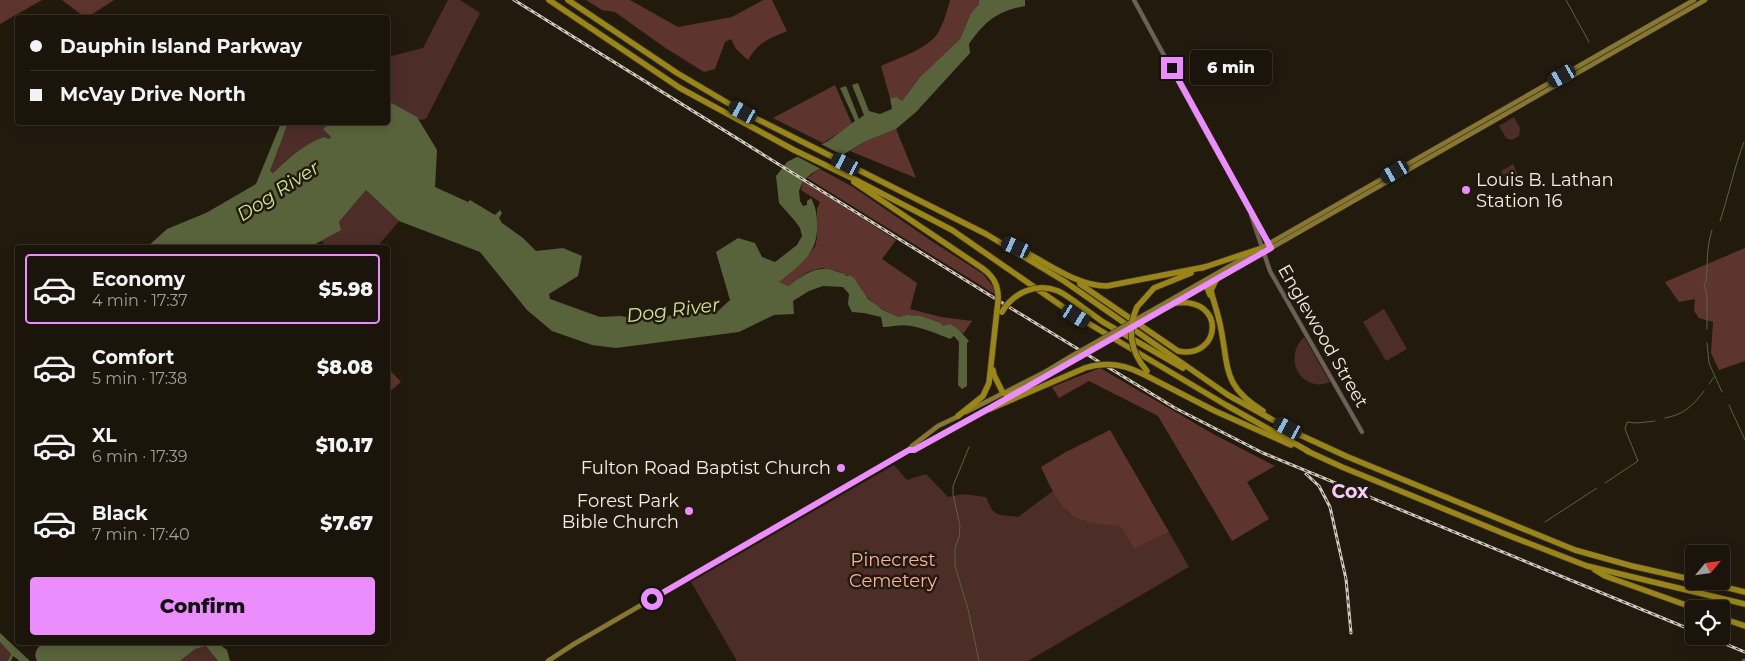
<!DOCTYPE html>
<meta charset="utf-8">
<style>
body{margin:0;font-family:Montserrat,sans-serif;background:#272118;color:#f1f3f6;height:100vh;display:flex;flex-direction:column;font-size:19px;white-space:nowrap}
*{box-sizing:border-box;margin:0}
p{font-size:16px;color:#9f9e9c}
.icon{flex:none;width:28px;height:28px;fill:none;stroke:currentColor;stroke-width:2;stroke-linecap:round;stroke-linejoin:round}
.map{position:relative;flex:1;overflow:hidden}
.panel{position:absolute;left:15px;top:245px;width:375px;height:400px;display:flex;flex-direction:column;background:#1a140a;border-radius:5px;box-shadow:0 2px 12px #0003,0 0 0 1px #38332b}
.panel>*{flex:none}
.top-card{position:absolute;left:15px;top:15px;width:375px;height:110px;border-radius:5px;box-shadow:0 2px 12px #0003,0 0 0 1px #38332b;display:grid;align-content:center;height:110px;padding:0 15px;background:#1a140a}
.needle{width:32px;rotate:61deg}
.controls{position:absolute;left:1685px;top:545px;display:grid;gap:10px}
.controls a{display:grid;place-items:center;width:45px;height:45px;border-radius:5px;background:#1a140a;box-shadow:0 2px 12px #0003,0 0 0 1px #38332b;font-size:25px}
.end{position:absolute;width:22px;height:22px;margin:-11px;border:6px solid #eb8dfc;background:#111;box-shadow:0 0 0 2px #111}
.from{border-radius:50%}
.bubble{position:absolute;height:35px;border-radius:5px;background:#1a140a;box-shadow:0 2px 12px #0003,0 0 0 1px #38332b;font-size:16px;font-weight:800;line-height:35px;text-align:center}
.car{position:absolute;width:15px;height:30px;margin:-15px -8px;border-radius:6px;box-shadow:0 0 4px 1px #0007;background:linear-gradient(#222 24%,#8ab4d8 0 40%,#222 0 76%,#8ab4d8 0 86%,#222 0)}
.top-card b{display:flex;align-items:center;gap:18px;height:48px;font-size:19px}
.top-card b+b{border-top:1px solid #38332b}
.top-card i{width:12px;height:12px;background:#f1f3f6}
ul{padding:9px 0 0;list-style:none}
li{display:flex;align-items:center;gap:15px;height:70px;margin:0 10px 8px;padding:0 5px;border:2px solid transparent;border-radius:5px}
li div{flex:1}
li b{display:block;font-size:19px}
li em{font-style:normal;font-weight:800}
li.on{border-color:#eb8dfc}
li>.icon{width:45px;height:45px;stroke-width:1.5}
.action{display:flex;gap:10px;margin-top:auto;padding:10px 15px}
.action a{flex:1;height:58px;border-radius:5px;background:#eb8dfc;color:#111;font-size:20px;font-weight:800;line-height:58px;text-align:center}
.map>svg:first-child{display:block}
.green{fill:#4c2d28}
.forest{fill:#5e342e}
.water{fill:#59633b}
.pier{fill:#231a0e}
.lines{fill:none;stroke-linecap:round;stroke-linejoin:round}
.stream{stroke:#59633b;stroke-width:1}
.minor-casing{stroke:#3b342e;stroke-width:5}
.major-casing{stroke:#3b342e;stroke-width:5.5}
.highway-casing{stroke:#3b342e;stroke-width:7}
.minor{stroke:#6c6153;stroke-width:4}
.major{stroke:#887730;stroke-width:4.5}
.highway{stroke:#9a8518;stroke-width:5.5}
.rail-casing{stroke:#d1cac1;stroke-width:3}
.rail{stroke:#231a0e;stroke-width:1;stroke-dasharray:4;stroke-linecap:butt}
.major-bridge-casing{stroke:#3b342e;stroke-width:5.5;stroke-linecap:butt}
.highway-bridge-casing{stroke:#3b342e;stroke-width:7;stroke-linecap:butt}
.major-bridge{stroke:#887730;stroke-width:4.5}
.highway-bridge{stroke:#9a8518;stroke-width:5.5}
.route{stroke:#eb8dfc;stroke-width:6}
.poi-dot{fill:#eb8dfc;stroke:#231a0e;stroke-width:2}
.labels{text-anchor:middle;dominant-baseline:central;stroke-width:5;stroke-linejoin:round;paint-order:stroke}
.poi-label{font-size:18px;fill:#f5eee6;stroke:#231a0e;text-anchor:end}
.street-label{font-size:18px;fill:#f5eee6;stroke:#231a0e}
.park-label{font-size:18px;fill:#fcb1a4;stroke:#231a0e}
.water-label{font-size:19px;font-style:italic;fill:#d1e39f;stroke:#231a0e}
.neighbourhood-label{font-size:19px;font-weight:bold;fill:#f6ccfe;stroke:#231a0e}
</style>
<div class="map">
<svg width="1745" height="661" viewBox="0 0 1745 661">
<rect width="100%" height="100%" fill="#231a0e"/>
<g class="green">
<polygon points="448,0 460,0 480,13 426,119 420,120 388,101 388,57 423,48"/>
<polygon points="1514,117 1520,128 1519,136 1512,140 1506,138 1499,126"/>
<path d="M288,123H330L324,129L331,137L329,139L324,137C305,143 288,159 273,173L270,171Z"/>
<polygon points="1513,164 1518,175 1507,181 1501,171"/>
<polygon points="366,190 399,221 377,247 328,247 321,241 340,230 339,222"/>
<polygon points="1384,309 1407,349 1386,361 1363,322"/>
<path d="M1304,337L1330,382C1301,394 1282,358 1304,337Z"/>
<path d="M894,465L907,480L926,474L948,497L963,494L986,497C994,518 997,514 1018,517L1053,491L1069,514L1088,521L1121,527L1134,549L1169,532L1189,567L1028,661H737L691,582Z"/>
<polygon points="0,642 11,654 8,661 0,661"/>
<polygon points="206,646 218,661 180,661 195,649"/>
</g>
<g class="forest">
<polygon points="0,0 42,0 0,24"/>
<polygon points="62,0 114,0 86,18"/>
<path d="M586,0H630L678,27L732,17L763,0H772L787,31C768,39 759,42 748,60L736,49L731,39L725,42L715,69L704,72L664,47L615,12L602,10Z"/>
<path d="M950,0H979V4L971,13L960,39L920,77L902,101L897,97L890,98L881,66C898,58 919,52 933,39C942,31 947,11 950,0Z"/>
<polygon points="835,85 852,124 823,143 773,118"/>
<polygon points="896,129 916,178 850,151 864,142"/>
<polygon points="820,169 853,187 933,242 983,274 995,289 996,295 807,178"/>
<polygon points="803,181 896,240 882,259 917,283 910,309 941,317 972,321 963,334 958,329 943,326 938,322 915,316 907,315 898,317 891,314 875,305 865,295 859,285 848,276 835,270 821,268 808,272 788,286 778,282 801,263 815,247 817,238 817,209 820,202 801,190"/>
<polygon points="1745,248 1745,361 1719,370 1711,353 1713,322 1699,318 1694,311 1695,299 1679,302 1665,282"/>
<polygon points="388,368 401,382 388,393"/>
<polygon points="1100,368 1215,435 1275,466 1247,482 1269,519 1232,541 1158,416 1089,381 1059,398 1052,387"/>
<path d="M1110,430L1169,532L1134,549L1121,527C1107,524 1079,523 1069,513C1056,501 1048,482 1041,467L1066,452Z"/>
</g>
<g class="water">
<path d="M979,0H1025V6C997,11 985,21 969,44L970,53L916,112L896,129L864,142L811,174L803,181L799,191L800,201L803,206L807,205V201L811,198C816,208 817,214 817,225C818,255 800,264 779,282L788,286C801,277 813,267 829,269C835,270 839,273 845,274L846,276H851L854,278L868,299L883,310L898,317L907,315L920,316L941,323L943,326L950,324L958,329L969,341L967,343V386L962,389L958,385L959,342L954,336L950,339C938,334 924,328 911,326C901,324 893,327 883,327L881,317L864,313L852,312L848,304L849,294L843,287L823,286L809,291L793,301L794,314L774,315L739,332L616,348L592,345L552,331L527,310L480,252L399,221L366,190L339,222L341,230L310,247L146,248L167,229L206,213L256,184L281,123H288L270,171L273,173C288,159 305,143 324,137L329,139L331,137L323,129L330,123H341L344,125L346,123L388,122V101L417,117L437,150L435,187L468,202L470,200L495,215L500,210L502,213L499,218L502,223L523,238L536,251L563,248L582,256L578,276L549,294L550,299L600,317L621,316L635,319L718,311L730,300L716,252L738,238L755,243L762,257L775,262L797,245L802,236L800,228L795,221L779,203L776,176L787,162L828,141L855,121L840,88L846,86L859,119L864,115L852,85L858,83L869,111L880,114L892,109L890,98L897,97L902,101L920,77L960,39L971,13L979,4Z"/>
<polygon points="0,633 30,661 20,661 13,656 11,661 8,661 11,654 0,642"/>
<path d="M216,642L227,650L230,661H218L206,646L195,649L180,661H37C33,653 37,648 43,643Z"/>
</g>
<polygon class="pier" points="819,143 846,157 823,170 794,155"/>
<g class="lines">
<g class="stream">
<polyline points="1566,0 1589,42"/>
<path d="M1720,221C1729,194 1734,168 1744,142"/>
<path d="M1707,329V295L1704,284L1706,282C1708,264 1706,248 1712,230"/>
<polyline points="1707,343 1709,363 1722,392"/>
<polyline points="1709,384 1714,377"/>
<polyline points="1729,405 1745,440"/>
<path d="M1665,418C1683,415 1693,406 1704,391"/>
<polyline points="969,447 953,486 953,494 960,526 959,537 955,548 955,566 968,609 979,661"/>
<polyline points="1605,483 1638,461 1625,429 1627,422 1637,423 1655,421"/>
<polyline points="1545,522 1597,488"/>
</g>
<g class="minor-casing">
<g id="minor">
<polyline points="1134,0 1203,127 1270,246"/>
<polyline points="1251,215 1270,271 1362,432"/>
<polyline points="1744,661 1745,661"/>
</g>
</g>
<g class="major-casing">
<g id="major">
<polyline points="1167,302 1694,0"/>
<polyline points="1175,303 1705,0"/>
<polyline points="1023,389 1074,360"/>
<polyline points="966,412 1045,372 1070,357"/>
<polyline points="909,450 912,446 938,426 959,416"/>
<polyline points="548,661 574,644 909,450 914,450 992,407"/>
</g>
</g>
<g class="highway-casing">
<g id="highway">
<polyline points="549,0 680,88 794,150 852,178 952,230 1076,316 1226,405 1308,451"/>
<polyline points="568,0 677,73 743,112 986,234 1064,281 1228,395 1298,434 1348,457 1575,550 1632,566 1694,580"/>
<polyline points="854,182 982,268"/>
<path d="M1007,243C1039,256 1072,286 1107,286L1205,267"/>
<polyline points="1202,268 1259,249"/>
<path d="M1217,278L1211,290L1212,295C1215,306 1219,317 1221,329C1229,370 1223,386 1263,411"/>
<path d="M1080,284L1178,351C1221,360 1228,296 1174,303"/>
<polyline points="1206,285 1210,295"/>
<polyline points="1078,304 1103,322 1183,368"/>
<polyline points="1137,307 1154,288 1191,273"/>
<polyline points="993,370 994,375 1003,393 1008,394 1024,388"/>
<polyline points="1143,374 1215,411 1291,445"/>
<polyline points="990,409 1085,368"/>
<polyline points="958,416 983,396 989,383 997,310"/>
<polyline points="1307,451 1342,467 1505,534 1587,566 1745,604"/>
<polyline points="1595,570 1605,576 1697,609"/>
<polyline points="1701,581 1745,592"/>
<polyline points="1721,618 1745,626"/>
</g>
</g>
<use href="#minor" class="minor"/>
<use href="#major" class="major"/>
<use href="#highway" class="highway"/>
<g class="rail-casing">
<g id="rail">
<polyline points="514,0 991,296 1175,408 1263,453 1694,631"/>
<polyline points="1306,474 1319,486 1330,507 1346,579 1351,633"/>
<polyline points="1706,636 1745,652"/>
</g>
</g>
<use href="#rail" class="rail"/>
<g class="major-bridge-casing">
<g id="major-bridge">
<polyline points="1070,357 1167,302"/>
<polyline points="1074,360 1171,304"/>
</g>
</g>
<g class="highway-bridge-casing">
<g id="highway-bridge">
<path d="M982,268C998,279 1000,292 997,310"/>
<path d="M1137,307C1127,329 1130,352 1147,371"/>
<path d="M1002,312C1013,293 1036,282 1058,291C1065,294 1071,299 1078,304"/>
<path d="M1085,368C1106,361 1124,364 1143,374"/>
</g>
</g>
<use href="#major-bridge" class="major-bridge"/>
<use href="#highway-bridge" class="highway-bridge"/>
</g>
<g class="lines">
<polyline class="route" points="652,599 909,450 914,450 990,408 1271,248 1172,68"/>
</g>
<g class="poi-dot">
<circle cx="1466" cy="190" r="5"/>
<circle cx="841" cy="468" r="5"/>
<circle cx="689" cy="511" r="5"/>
</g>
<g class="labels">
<g class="poi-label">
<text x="1476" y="180" text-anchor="start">Louis B. Lathan<tspan x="1476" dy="21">Station 16</tspan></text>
<text x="831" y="468">Fulton Road Baptist Church</text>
<text x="679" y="501">Forest Park<tspan x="679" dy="21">Bible Church</tspan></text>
</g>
<g class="street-label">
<text transform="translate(1323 336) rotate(60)">Englewood Street</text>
</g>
<g class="park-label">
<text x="893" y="560">Pinecrest<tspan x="893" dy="21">Cemetery</tspan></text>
</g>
<g class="water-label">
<text transform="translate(278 191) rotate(-33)">Dog River</text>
<text transform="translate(673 310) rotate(-7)">Dog River</text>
</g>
<g class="neighbourhood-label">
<text x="1350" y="491">Cox</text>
</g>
</g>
</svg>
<div class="controls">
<a><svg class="needle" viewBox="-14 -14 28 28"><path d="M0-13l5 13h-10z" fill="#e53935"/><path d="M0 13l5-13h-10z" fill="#9f9e9c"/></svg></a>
<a><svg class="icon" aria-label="locate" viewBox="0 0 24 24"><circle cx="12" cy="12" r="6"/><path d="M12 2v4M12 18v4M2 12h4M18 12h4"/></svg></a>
</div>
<i class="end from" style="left:652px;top:599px"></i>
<i class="end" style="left:1172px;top:68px"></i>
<div class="bubble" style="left:1190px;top:50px;width:82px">6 min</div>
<i class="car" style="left:1562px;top:76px;rotate:240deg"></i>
<i class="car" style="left:743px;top:112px;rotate:299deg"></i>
<i class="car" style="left:846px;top:164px;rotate:297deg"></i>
<i class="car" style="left:1395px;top:172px;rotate:240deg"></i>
<i class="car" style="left:1016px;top:247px;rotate:294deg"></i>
<i class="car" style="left:1076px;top:316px;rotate:121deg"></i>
<i class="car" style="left:1288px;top:428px;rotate:298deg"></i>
<div class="top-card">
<b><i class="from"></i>Dauphin Island Parkway</b>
<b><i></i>McVay Drive North</b>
</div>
<section class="panel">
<ul>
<li class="on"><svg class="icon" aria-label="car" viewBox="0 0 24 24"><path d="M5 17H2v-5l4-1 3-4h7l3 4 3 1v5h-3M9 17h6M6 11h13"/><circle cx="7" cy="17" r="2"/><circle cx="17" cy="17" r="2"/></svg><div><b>Economy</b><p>4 min · 17:37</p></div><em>$5.98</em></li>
<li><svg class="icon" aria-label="car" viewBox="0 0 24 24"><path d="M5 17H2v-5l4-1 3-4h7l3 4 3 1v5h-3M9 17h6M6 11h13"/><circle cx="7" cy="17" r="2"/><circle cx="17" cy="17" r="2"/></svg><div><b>Comfort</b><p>5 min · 17:38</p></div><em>$8.08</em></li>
<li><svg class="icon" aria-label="car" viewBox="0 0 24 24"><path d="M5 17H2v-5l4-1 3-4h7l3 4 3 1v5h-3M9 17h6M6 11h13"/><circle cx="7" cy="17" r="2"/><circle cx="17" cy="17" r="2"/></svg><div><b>XL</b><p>6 min · 17:39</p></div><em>$10.17</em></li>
<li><svg class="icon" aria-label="car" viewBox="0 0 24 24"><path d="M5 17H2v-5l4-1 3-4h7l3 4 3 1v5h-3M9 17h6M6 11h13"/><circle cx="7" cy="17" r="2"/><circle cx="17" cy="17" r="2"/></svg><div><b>Black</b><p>7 min · 17:40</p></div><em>$7.67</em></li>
</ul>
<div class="action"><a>Confirm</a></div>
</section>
</div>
